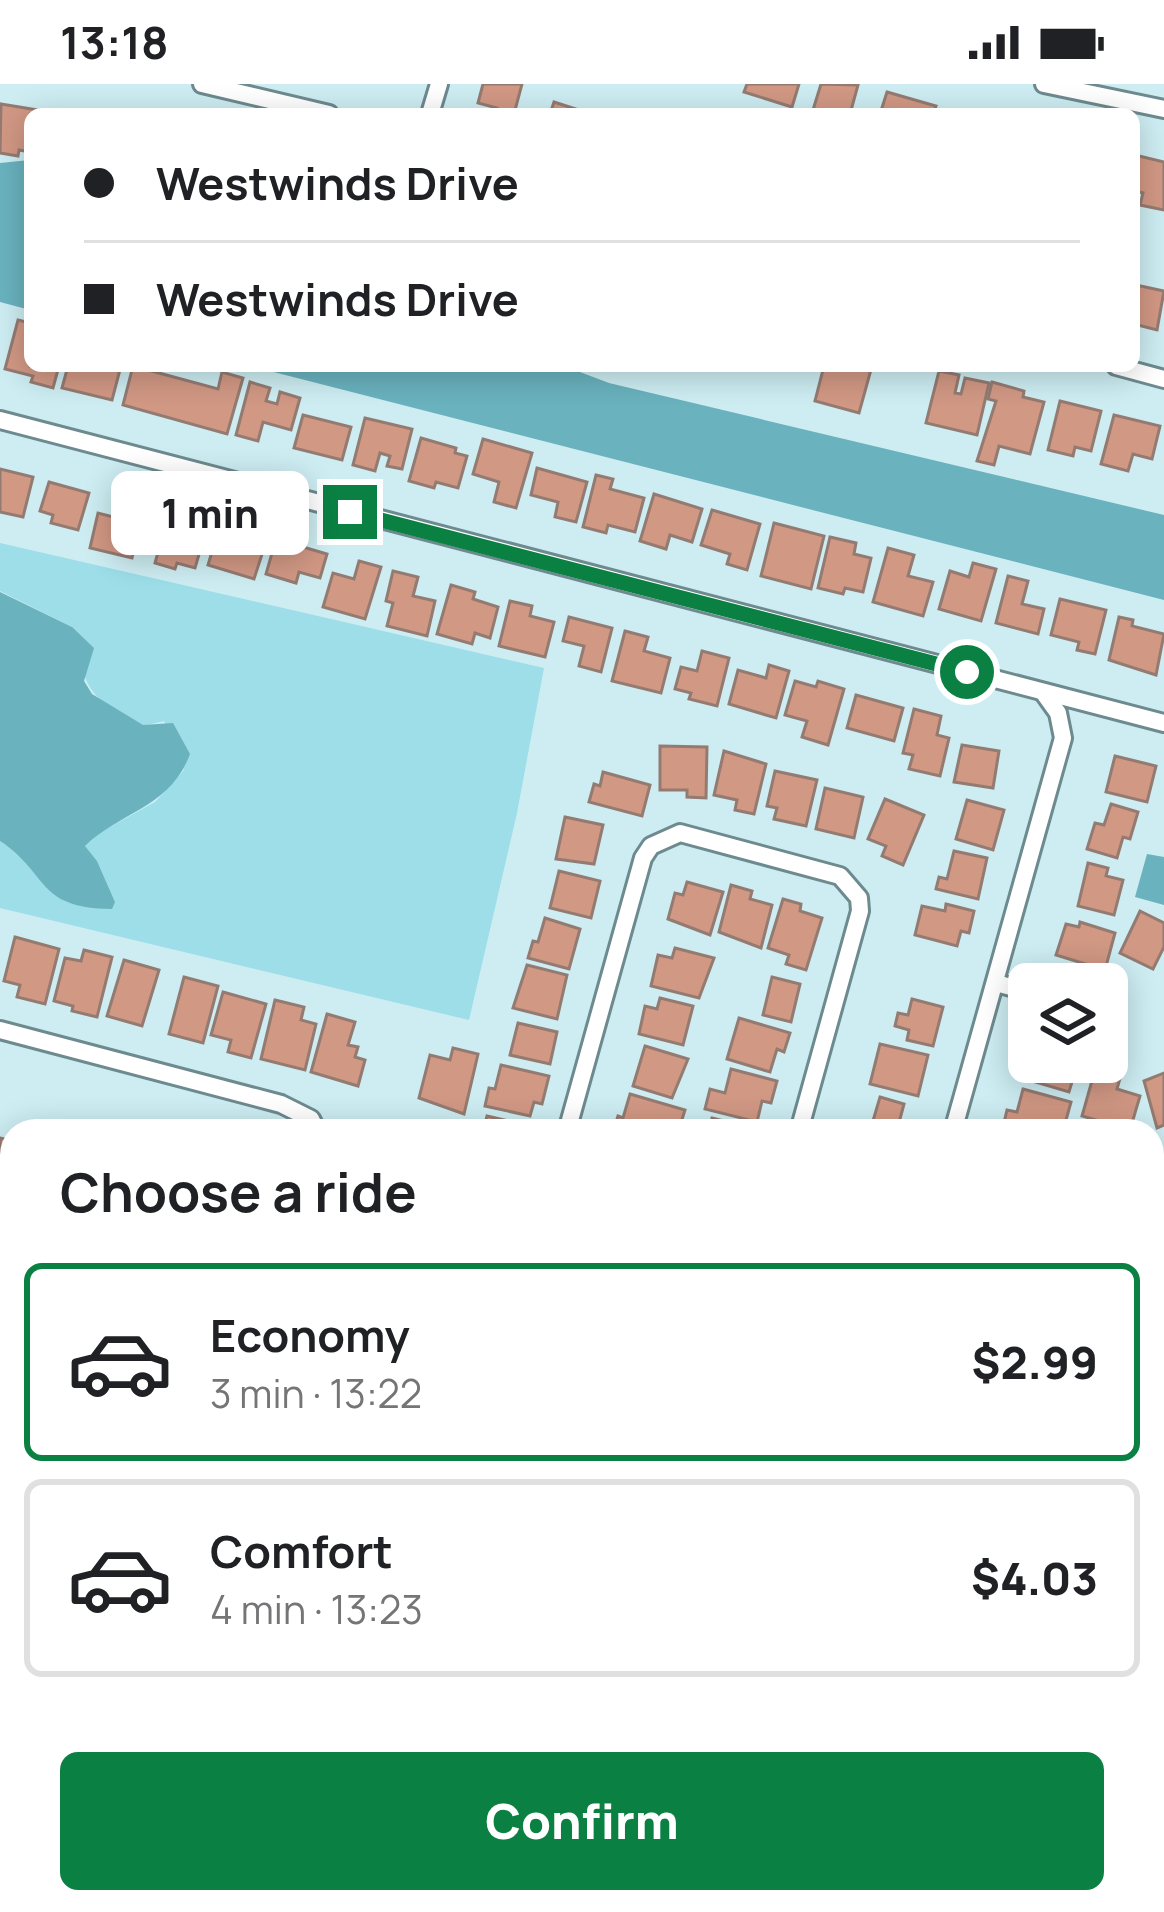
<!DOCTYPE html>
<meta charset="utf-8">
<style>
body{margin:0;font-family:Manrope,sans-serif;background:#f6f6f6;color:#202124;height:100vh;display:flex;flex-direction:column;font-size:45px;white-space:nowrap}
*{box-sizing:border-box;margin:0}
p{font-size:39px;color:#757577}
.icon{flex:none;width:66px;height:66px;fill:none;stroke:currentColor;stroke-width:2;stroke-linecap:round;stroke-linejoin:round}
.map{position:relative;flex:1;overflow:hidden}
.drawer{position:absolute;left:0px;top:1035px;width:1164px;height:795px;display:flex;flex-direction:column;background:#fff;border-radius:36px 36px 0 0;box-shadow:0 6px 30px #0003}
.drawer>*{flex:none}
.banner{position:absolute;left:24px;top:24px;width:1116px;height:264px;border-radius:18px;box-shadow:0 6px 30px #0003;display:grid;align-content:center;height:264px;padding:0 60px;background:#fff}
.controls{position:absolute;left:1008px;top:879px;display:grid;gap:24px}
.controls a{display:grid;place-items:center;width:120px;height:120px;border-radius:18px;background:#fff;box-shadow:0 6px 30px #0003;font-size:60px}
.end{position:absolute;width:54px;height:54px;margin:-27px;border:15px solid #0b8043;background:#fff;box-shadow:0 0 0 6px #fff}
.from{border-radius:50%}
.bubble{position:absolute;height:84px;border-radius:18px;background:#fff;box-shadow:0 6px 30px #0003;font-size:39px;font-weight:800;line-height:84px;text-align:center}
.banner b{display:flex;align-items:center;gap:42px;height:114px;font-size:45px}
.banner b+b{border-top:3px solid #e0e0e0}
.banner i{width:30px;height:30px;background:#202124}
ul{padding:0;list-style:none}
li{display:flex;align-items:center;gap:36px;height:198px;margin:0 24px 18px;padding:0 36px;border:6px solid #e0e0e0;border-radius:18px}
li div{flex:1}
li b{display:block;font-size:45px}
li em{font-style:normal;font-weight:800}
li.active{border-color:#0b8043}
li>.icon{width:108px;height:108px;stroke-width:1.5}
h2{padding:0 60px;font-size:54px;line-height:144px}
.action{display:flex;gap:24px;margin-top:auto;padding:24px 60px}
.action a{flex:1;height:138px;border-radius:18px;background:#0b8043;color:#fff;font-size:48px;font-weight:800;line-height:138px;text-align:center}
.status{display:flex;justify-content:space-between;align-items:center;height:84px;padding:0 60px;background:#fff;direction:ltr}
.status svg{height:33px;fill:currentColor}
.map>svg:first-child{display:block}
.green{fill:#9ddee9}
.water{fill:#69b2be}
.building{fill:#d19884;stroke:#947b72;stroke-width:3}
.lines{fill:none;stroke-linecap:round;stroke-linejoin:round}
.minor-casing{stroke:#6d8a8f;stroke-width:22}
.tertiary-casing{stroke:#6d8a8f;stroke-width:27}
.minor{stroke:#fff;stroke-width:16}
.tertiary{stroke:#fff;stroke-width:21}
.route{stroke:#0b8043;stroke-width:15}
</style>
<div class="status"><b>13:18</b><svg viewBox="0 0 49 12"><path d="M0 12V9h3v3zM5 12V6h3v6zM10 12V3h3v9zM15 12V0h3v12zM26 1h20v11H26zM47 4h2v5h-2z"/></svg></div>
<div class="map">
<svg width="1164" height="1828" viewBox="0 0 1164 1828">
<rect width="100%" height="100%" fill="#cdedf2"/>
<g class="green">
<path d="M0,459L544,584L517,729L469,936L0,824V757L29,778L32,787L115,818L97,777L85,762L99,749L155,718L184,686L164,637L143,642C85,613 86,604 72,543L0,507Z"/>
<polygon points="1152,1681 1164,1685 1164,1828 978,1828 981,1818 1152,1818"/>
</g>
<g class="water">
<polygon points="30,76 30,226 0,218 0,79"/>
<polygon points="250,282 564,282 609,299 1164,431 1164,516"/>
<path d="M0,508L72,543L94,564L84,597L92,610L143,641L173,639L190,670C170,724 121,727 85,762L97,777L115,818L112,825C35,824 50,790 0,757Z"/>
<polygon points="1147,770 1164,773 1164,821 1135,813"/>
<polygon points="755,1818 899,1818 875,1823 873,1828 754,1828"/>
</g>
<g class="building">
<polygon points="483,0 522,0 514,30 496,30 497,24 478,19"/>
<polygon points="747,0 799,0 792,23 744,8"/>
<polygon points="821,0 858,1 850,30 813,26"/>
<polygon points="887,8 936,22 933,30 880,30"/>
<polygon points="554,18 591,30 550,30"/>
<polygon points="1,20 50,28 30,30 30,68 19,66 18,72 0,69"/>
<polygon points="1135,71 1164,78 1164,126 1140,121 1143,109 1134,107"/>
<polygon points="1136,201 1164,207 1157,246 1134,240"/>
<polygon points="18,236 30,239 30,282 59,282 53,304 31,298 33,292 5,285"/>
<polygon points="68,282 121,282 112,316 62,304"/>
<polygon points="133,282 218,305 222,288 243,294 227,350 123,321"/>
<polygon points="824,282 872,282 859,329 815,317"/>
<polygon points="939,287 959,291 955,309 961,310 965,294 989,299 977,351 926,339"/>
<polygon points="250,298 270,304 266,317 277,320 280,308 300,314 291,346 263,338 258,357 236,351"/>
<polygon points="992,298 1024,307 1023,313 1044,318 1030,370 999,362 994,381 977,377 996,317 988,315"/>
<polygon points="1060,317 1101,327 1091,367 1075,363 1073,372 1048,366"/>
<polygon points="303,331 351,343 342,376 294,364"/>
<polygon points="1114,331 1160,342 1152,375 1133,370 1128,387 1101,380"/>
<polygon points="365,334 412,345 402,385 387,382 390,372 380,369 375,387 353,381"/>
<polygon points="421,354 456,364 455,369 467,372 458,404 436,398 434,404 409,397"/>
<polygon points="483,355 532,369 516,424 494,418 499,398 473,390"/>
<polygon points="537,384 587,398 576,438 555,433 558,418 531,411"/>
<polygon points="0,385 33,393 23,433 0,428"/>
<polygon points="596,391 613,395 610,405 644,414 635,448 608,441 606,449 583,443"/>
<polygon points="49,398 89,409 78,446 51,439 53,431 40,427"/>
<polygon points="654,410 702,425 692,458 670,451 666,465 640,457"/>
<polygon points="125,416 145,421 132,474 90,464 98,429 121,435"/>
<polygon points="163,425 185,431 180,450 203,457 195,484 177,479 175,485 155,479 163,451 155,449"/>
<polygon points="712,426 760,440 747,486 727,480 730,470 701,461"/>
<polygon points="774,439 824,452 811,505 761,492"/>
<polygon points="218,448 266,458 254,495 208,481"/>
<polygon points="830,453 856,459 854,470 871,474 863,508 845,504 843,510 818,504"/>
<polygon points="276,455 327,470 320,494 299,488 296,499 266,490"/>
<polygon points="888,464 914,471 908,492 933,498 923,532 873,518"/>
<polygon points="359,477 381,483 365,535 323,523 333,489 354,495"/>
<polygon points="973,479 996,485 981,537 939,525 950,487 969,493"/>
<polygon points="393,487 418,493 413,512 435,517 427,552 387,542 393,519 386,517"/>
<polygon points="1008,492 1028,497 1022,520 1044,525 1038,550 996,539"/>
<polygon points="451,501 475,508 473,515 498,523 490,554 475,549 472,560 437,550"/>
<polygon points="1060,515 1106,526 1095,570 1077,566 1079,558 1051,551"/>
<polygon points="510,517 532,522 530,532 554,538 545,573 499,562"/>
<polygon points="569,533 612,544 601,588 579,582 584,562 563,557"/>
<polygon points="1119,533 1133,536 1132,542 1164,550 1156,591 1109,576"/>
<polygon points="625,547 648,553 644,567 670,574 661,609 612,597"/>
<polygon points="702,567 729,574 717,622 689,615 691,609 675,605 681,583 697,587"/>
<polygon points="769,581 789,587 776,634 729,620 738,586 766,594"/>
<polygon points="795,597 816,603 818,597 844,605 828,661 802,653 807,637 785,631"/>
<polygon points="856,611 903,624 894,657 847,644"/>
<polygon points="914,625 941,632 937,651 949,654 940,692 909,685 913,671 903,669"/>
<polygon points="962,661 999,667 993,704 954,698"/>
<polygon points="660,662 707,663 706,714 687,713 687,706 660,706"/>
<polygon points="724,667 766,680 754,730 735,726 737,716 714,711"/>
<polygon points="1115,672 1156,682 1147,718 1106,708"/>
<polygon points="775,687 817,696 806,742 774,735 777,724 767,722"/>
<polygon points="603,688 650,701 642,732 589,718 594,700 600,702"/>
<polygon points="825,704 863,713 854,754 816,745"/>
<polygon points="885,715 924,731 903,781 882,772 886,762 868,755"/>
<polygon points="967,716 1004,726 993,766 956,755"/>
<polygon points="1111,720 1138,728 1130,755 1123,753 1117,774 1087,765 1095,739 1104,741"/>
<polygon points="565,733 603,741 594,780 556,775"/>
<polygon points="954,767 987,774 978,815 936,805 939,793 947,795"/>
<polygon points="1088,779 1108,784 1106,792 1123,796 1114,831 1078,822"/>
<polygon points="559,787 600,797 591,834 550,824"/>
<polygon points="687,798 723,808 710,851 668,835 675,809 683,811"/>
<polygon points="731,801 752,807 750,815 772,821 761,864 719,848"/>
<polygon points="783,815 801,820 800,827 822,834 806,886 786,880 789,871 768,864"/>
<polygon points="946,820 974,827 969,849 961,847 957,862 915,851 922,822 945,827"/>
<polygon points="1140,827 1164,839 1164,863 1153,885 1120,869"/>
<polygon points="545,834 580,845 569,885 528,874 533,857 538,858"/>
<polygon points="1080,838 1115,849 1105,886 1056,871 1066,840 1079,843"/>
<polygon points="15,853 59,865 45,920 17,913 20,901 4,897"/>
<polygon points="675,864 714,874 699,914 651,902 658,871 672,874"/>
<polygon points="84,866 112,873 97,933 72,927 73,922 54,917 65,874 81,877"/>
<polygon points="124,876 159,886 142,942 107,932"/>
<polygon points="527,881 567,891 557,935 513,924"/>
<polygon points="184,893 218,902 203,959 169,950"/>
<polygon points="772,893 800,900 791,938 763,931"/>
<polygon points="223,908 266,920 251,974 228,968 231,956 211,951"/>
<polygon points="660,914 693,922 683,961 639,950 645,922 657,925"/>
<polygon points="912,915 943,923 933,962 907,956 909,946 895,942 898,929 908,931"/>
<polygon points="275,916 304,923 301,936 316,940 305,986 261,975"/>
<polygon points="327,930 355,938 348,961 358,963 355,973 365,976 358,1002 311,988"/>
<polygon points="739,934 790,949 784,968 777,965 770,988 727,975"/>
<polygon points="518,939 557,948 550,980 510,971"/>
<polygon points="880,960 928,971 918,1012 870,1000"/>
<polygon points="645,962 688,975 672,1014 633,1002"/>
<polygon points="1029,962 1029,978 1078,978 1069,1008 1032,997 1034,990 1022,987"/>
<polygon points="453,964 478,970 464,1030 419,1014 430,971 450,976"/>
<polygon points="1097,979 1122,987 1117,1005 1140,1012 1130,1046 1082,1032"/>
<polygon points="501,981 549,992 542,1020 534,1018 530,1032 485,1022 489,1004 495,1005"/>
<polygon points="731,985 777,997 771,1019 762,1017 757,1038 705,1025 710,1005 725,1009"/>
<polygon points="1164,989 1164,1041 1157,1044 1144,997"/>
<polygon points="1023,1005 1071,1018 1063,1047 1002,1047 1007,1026 1017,1028"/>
<polygon points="630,1010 685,1026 680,1042 666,1038 663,1047 613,1047 618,1032 623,1034"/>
<polygon points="880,1013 904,1020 897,1046 902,1047 870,1047"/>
<polygon points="487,1032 534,1043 533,1047 483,1047"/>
<polygon points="712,1034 763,1047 709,1047"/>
<polygon points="0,1054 12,1057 12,1083 3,1115 0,1114"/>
<polygon points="1153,1121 1164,1124 1164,1188 1152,1185"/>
<polygon points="0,1207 12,1208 12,1259 0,1255"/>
<polygon points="4,1415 12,1418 12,1456 6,1455 9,1447 0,1444"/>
<polygon points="12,1612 12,1642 0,1639 0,1616 10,1619"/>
<polygon points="0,1650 12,1653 12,1695 0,1691"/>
<polygon points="0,1702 12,1706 12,1729 5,1727 0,1744"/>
<polygon points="95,1818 132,1818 130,1828 94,1824"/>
<polygon points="184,1818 217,1818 214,1828 181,1828"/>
<polygon points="308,1818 341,1818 338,1828 305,1828"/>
<polygon points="397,1818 411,1818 438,1825 437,1828 395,1828"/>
<polygon points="530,1818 571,1818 568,1828 528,1828"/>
</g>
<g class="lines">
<g class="minor-casing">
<g id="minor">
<polyline points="202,0 329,30"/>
<polyline points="1044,0 1164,25"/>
<polyline points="430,30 439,0"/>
<polyline points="1116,282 1164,295"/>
<polyline points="0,336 1164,639"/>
<polyline points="996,899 1029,908"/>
<polyline points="1107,930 1117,932"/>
<polyline points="0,946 281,1020 311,1035 317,1047"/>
<polyline points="567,1047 643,774 651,762 680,749 840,792 859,814 860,827 799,1047"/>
<polyline points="953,1047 1063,654 1058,629 1043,608"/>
<polyline points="0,1154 12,1157"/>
<polyline points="1152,1282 1164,1239"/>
<polyline points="1152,1460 1164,1463"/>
<polyline points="0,1495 12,1498"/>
<polyline points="1152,1660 1164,1663"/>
<polyline points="27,1828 30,1818"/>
<polyline points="252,1828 255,1818"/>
<polyline points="476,1828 479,1818"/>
<polyline points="670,1828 673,1818"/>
</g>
</g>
<g class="tertiary-casing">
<g id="tertiary">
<polyline points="0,1328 12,1331"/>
<polyline points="613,1828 616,1818"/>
</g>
</g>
<use href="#minor" class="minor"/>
<use href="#tertiary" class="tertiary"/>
</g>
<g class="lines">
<polyline class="route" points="350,428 967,588"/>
</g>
</svg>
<div class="controls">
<a><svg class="icon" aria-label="layers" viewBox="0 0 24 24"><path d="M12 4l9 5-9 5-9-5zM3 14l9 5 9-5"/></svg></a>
</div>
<i class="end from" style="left:967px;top:588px"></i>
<i class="end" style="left:350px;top:428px"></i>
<div class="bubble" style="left:111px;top:387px;width:198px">1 min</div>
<div class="banner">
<b><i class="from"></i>Westwinds Drive</b>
<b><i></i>Westwinds Drive</b>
</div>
<section class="drawer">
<h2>Choose a ride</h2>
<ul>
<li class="active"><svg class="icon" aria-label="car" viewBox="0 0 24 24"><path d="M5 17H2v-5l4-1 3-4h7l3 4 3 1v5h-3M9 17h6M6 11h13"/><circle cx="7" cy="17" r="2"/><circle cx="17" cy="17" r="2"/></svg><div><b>Economy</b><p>3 min · 13:22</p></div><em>$2.99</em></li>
<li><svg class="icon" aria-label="car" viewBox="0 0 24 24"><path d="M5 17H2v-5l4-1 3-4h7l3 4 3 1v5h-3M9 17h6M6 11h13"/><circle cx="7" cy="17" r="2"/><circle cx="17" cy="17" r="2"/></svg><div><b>Comfort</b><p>4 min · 13:23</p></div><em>$4.03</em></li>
</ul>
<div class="action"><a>Confirm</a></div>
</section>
</div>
